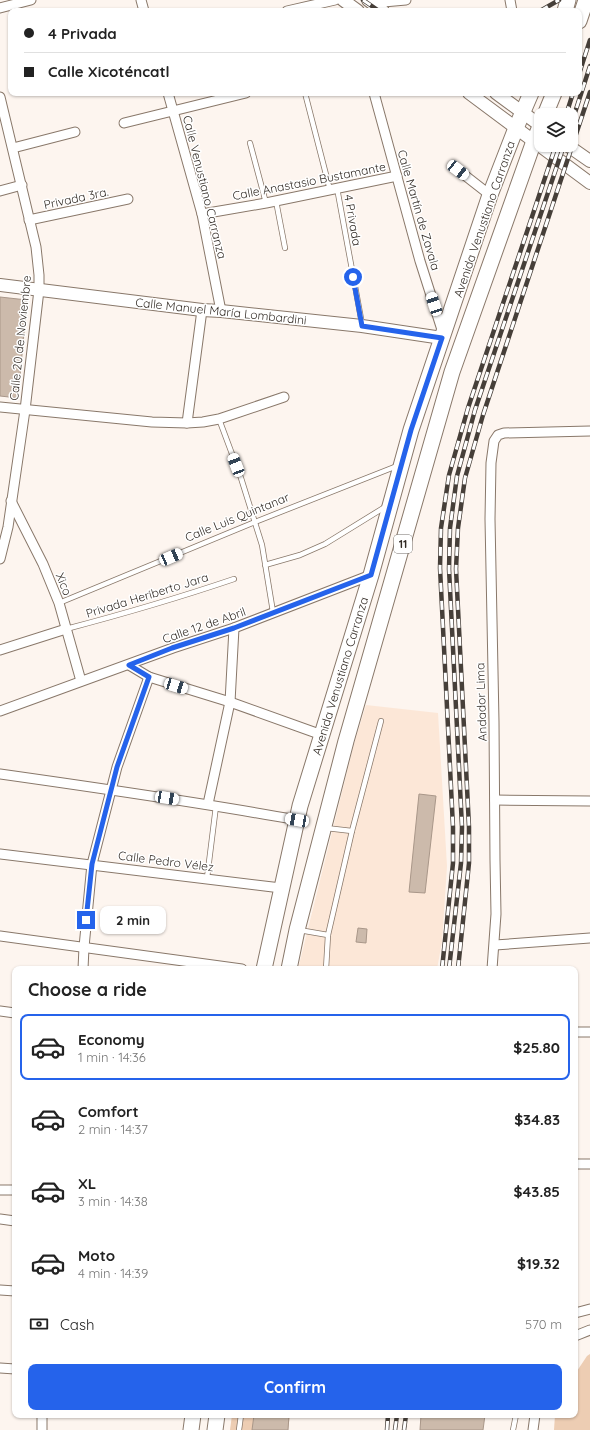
<!DOCTYPE html>
<meta charset="utf-8">
<style>
body{margin:0;font-family:Quicksand,sans-serif;background:#f6f6f6;color:#222;height:100vh;display:flex;flex-direction:column;font-size:15px;white-space:nowrap}
*{box-sizing:border-box;margin:0}
p{font-size:13px;color:#767676}
.icon{flex:none;width:22px;height:22px;fill:none;stroke:currentColor;stroke-width:2;stroke-linecap:round;stroke-linejoin:round}
.map{position:relative;flex:1;overflow:hidden}
.side{position:absolute;left:12px;top:966px;width:566px;height:452px;display:flex;flex-direction:column;background:#fff;border-radius:8px;box-shadow:0 1px 3px #0004}
.side>*{flex:none}
.banner{position:absolute;left:8px;top:8px;width:574px;height:88px;border-radius:8px;box-shadow:0 1px 3px #0004;display:grid;align-content:center;height:88px;padding:0 16px;background:#fff}
.buttons{position:absolute;left:534px;top:108px;display:grid;gap:8px}
.buttons a{display:grid;place-items:center;width:44px;height:44px;border-radius:8px;background:#fff;box-shadow:0 1px 3px #0004;font-size:20px}
.end{position:absolute;width:18px;height:18px;margin:-9px;border:5px solid #2563eb;background:#fff;box-shadow:0 0 0 2px #fff}
.from{border-radius:50%}
.bubble{position:absolute;height:28px;border-radius:8px;background:#fff;box-shadow:0 1px 3px #0004;font-size:13px;font-weight:700;line-height:28px;text-align:center}
.car{position:absolute;width:12px;height:24px;margin:-12px -6px;border-radius:5px;box-shadow:0 0 3px 1px #0007;background:linear-gradient(#fff 24%,#345 0 40%,#fff 0 76%,#345 0 86%,#fff 0)}
.banner b{display:flex;align-items:center;gap:14px;height:38px;font-size:15px}
.banner b+b{border-top:1px solid #e0e0e0}
.banner i{width:10px;height:10px;background:#222}
ul{padding:0;list-style:none}
li{display:flex;align-items:center;gap:12px;height:66px;margin:0 8px 6px;padding:0 8px;border:2px solid transparent;border-radius:8px}
li div{flex:1}
li b{display:block;font-size:15px}
li em{font-style:normal;font-weight:700}
li.on{border-color:#2563eb}
li>.icon{width:36px;height:36px;stroke-width:1.5}
h2{padding:0 16px;font-size:18px;line-height:48px}
.pay{display:flex;align-items:center;gap:10px;height:44px;padding:0 16px;font-size:15px}
.pay p{margin-inline-start:auto}
.primary-button{display:flex;gap:8px;margin-top:auto;padding:8px 16px}
.primary-button a{flex:1;height:46px;border-radius:8px;background:#2563eb;color:#fff;font-size:16px;font-weight:700;line-height:46px;text-align:center}
.map>svg:first-child{display:block}
.built{fill:#fce7d7}
.green{fill:#edcdb3}
.building{fill:#ccbaab;stroke:#a99789}
.lines{fill:none;stroke-linecap:round;stroke-linejoin:round}
.service-casing{stroke:#89786a;stroke-width:6}
.minor-casing{stroke:#89786a;stroke-width:11}
.tertiary-casing{stroke:#89786a;stroke-width:14}
.primary-casing{stroke:#89786a;stroke-width:17}
.service{stroke:#fff;stroke-width:4.5}
.minor{stroke:#fff;stroke-width:9}
.tertiary{stroke:#fff;stroke-width:12}
.primary{stroke:#fff;stroke-width:15}
.rail-casing{stroke:#463f39;stroke-width:4.5}
.rail{stroke:#fff;stroke-width:3;stroke-dasharray:9;stroke-linecap:butt}
.route{stroke:#2563eb;stroke-width:5}
.labels{text-anchor:middle;dominant-baseline:central;stroke-width:3;stroke-linejoin:round;paint-order:stroke}
.shield{fill:#fff;stroke:#706b66;stroke-width:1}
.shield-label{font-size:11px;font-weight:bold;fill:#322b25}
.street-label{font-size:12px;fill:#322b25;stroke:#fff}
</style>
<div class="map">
<svg width="590" height="1430" viewBox="0 0 590 1430">
<rect width="100%" height="100%" fill="#fdf5ef"/>
<polygon class="built" points="366,705 438,713 447,866 442,942 437,969 298,969 354,744"/>
<g class="green">
<polygon points="590,1354 590,1430 554,1430 555,1415 575,1415 575,1374 587,1356"/>
<polygon points="232,1415 290,1415 288,1430 230,1430"/>
</g>
<g class="building">
<polygon points="0,297 27,300 18,398 0,396"/>
<polygon points="419,794 436,796 425,893 409,892"/>
<polygon points="358,928 367,929 366,943 356,942"/>
<polygon points="254,1415 289,1415 288,1430 252,1430"/>
<polygon points="421,1415 485,1415 483,1430 420,1430"/>
</g>
<g class="lines">
<g class="service-casing">
<g id="service">
<polyline points="305,93 330,190"/>
<polyline points="250,143 266,203"/>
<polyline points="337,188 362,324"/>
<polyline points="276,201 285,248"/>
<polyline points="219,419 241,478 262,545 273,612"/>
<polyline points="265,565 300,555 325,544 385,507"/>
<polyline points="59,603 255,522 397,466"/>
<path d="M66,629C123,614 178,598 234,579"/>
<polyline points="352,831 381,721"/>
<polyline points="207,878 216,806"/>
<polyline points="299,930 328,935 352,831 326,828"/>
<polyline points="326,969 328,935"/>
<polyline points="239,1430 241,1415"/>
<polyline points="513,1430 516,1415"/>
</g>
</g>
<g class="minor-casing">
<g id="minor">
<polyline points="141,0 144,11"/>
<polyline points="510,0 512,11"/>
<polyline points="372,3 406,0"/>
<polyline points="0,8 31,0"/>
<polyline points="287,11 335,0"/>
<polyline points="168,93 202,214 221,311"/>
<polyline points="374,93 420,261 443,333"/>
<polyline points="0,97 36,247 39,275 39,290 25,410 8,527 0,559"/>
<polyline points="124,123 246,93"/>
<polyline points="13,148 75,132"/>
<polyline points="458,170 490,195"/>
<polyline points="0,191 22,185"/>
<polyline points="202,214 266,203 397,176"/>
<polyline points="29,220 128,199"/>
<polyline points="0,407 152,422 187,423 203,422 219,419 284,397"/>
<polyline points="187,423 202,310"/>
<polyline points="11,501 43,564 59,603 81,681"/>
<polyline points="0,650 66,629"/>
<polyline points="129,665 149,677 230,702 322,735"/>
<polyline points="0,711 173,648 234,628 371,575"/>
<path d="M0,774C99,788 198,802 297,820"/>
<polyline points="495,800 590,801"/>
<polyline points="208,804 230,702 234,628"/>
<polyline points="0,854 281,888"/>
<polyline points="0,936 242,969"/>
<polyline points="495,945 590,938"/>
<polyline points="83,969 84,947 92,864 117,767 149,677"/>
<polyline points="492,969 496,914 495,860 494,722 490,519 491,463 494,441 498,435 504,433 590,431"/>
<polyline points="0,1011 15,1013"/>
<polyline points="575,1032 590,1032"/>
<polyline points="575,1164 590,1164"/>
<polyline points="0,1190 15,1190"/>
<polyline points="0,1219 15,1221"/>
<polyline points="0,1290 15,1291"/>
<polyline points="575,1313 590,1309"/>
<polyline points="575,1336 590,1330"/>
<polyline points="0,1368 15,1369"/>
<polyline points="42,1430 42,1415"/>
<polyline points="533,1430 535,1415"/>
</g>
</g>
<g class="tertiary-casing">
<g id="tertiary">
<polyline points="343,0 358,11"/>
<polyline points="368,0 383,11"/>
<polyline points="469,93 590,183"/>
<polyline points="496,93 541,126"/>
<polyline points="567,145 590,161"/>
<polyline points="0,285 202,310 221,311 362,326 442,338"/>
</g>
</g>
<g class="primary-casing">
<g id="primary">
<polyline points="565,11 568,0"/>
<polyline points="579,21 586,0"/>
<polyline points="545,115 554,93"/>
<polyline points="264,969 300,806 371,575 411,430 490,195 516,128 531,93"/>
<polyline points="289,969 297,930 346,741 452,372 534,141 541,124"/>
<polyline points="191,1430 193,1415"/>
<polyline points="215,1430 217,1415"/>
</g>
</g>
<use href="#service" class="service"/>
<use href="#minor" class="minor"/>
<use href="#tertiary" class="tertiary"/>
<use href="#primary" class="primary"/>
<g class="rail-casing">
<g id="rail">
<polyline points="363,0 379,11"/>
<polyline points="540,11 559,0"/>
<polyline points="579,74 590,40"/>
<polyline points="566,115 573,93"/>
<polyline points="571,125 590,66"/>
<polyline points="442,969 453,863 453,827 440,568 441,528 449,475 468,408 556,145"/>
<polyline points="449,969 461,863 462,827 449,569 450,528 457,476 475,410 564,145"/>
<polyline points="458,969 469,863 469,827 456,569 458,528 465,478 483,415 590,92"/>
<polyline points="387,1430 388,1415"/>
<polyline points="395,1430 397,1415"/>
<polyline points="404,1430 406,1415"/>
</g>
</g>
<use href="#rail" class="rail"/>
</g>
<g class="lines">
<polyline class="route" points="86,920 92,864 117,767 149,677 129,665 172,648 234,628 371,575 411,430 442,338 362,326 353,277"/>
</g>
<g class="labels">
<rect class="shield" x="394" y="535" width="18" height="18" rx="3"/>
<g class="shield-label">
<text x="403" y="544">11</text>
</g>
<g class="street-label">
<text transform="translate(309 181) rotate(-11)">Calle Anastasio Bustamante</text>
<text transform="translate(205 187) rotate(76)">Calle Venustiano Carranza</text>
<text transform="translate(76 198) rotate(-12)">Privada 3ra.</text>
<text transform="translate(419 210) rotate(74)">Calle Martín de Zavala</text>
<text transform="translate(484 219) rotate(-71)">Avenida Venustiano Carranza</text>
<text transform="translate(353 220) rotate(80)">4 Privada</text>
<text transform="translate(221 311) rotate(6)">Calle Manuel María Lombardini</text>
<text transform="translate(20 338) rotate(-84)">Calle 20 de Noviembre</text>
<text transform="translate(237 517) rotate(-22)">Calle Luis Quintanar</text>
<text transform="translate(64 584) rotate(68)">Xico</text>
<text transform="translate(147 595) rotate(-17)">Privada Heriberto Jara</text>
<text transform="translate(204 625) rotate(-19)">Calle 12 de Abril</text>
<text transform="translate(340 676) rotate(-73)">Avenida Venustiano Carranza</text>
<text transform="translate(481 702) rotate(-92)">Andador Lima</text>
<text transform="translate(166 861) rotate(7)">Calle Pedro Vélez</text>
</g>
</g>
</svg>
<div class="buttons">
<a><svg class="icon" aria-label="layers" viewBox="0 0 24 24"><path d="M12 4l9 5-9 5-9-5zM3 14l9 5 9-5"/></svg></a>
</div>
<i class="end from" style="left:353px;top:277px"></i>
<i class="end" style="left:86px;top:920px"></i>
<div class="bubble" style="left:100px;top:906px;width:66px">2 min</div>
<i class="car" style="left:458px;top:170px;rotate:128deg"></i>
<i class="car" style="left:434px;top:304px;rotate:342deg"></i>
<i class="car" style="left:236px;top:465px;rotate:339deg"></i>
<i class="car" style="left:171px;top:557px;rotate:67deg"></i>
<i class="car" style="left:176px;top:686px;rotate:107deg"></i>
<i class="car" style="left:167px;top:798px;rotate:99deg"></i>
<i class="car" style="left:297px;top:820px;rotate:280deg"></i>
<div class="banner">
<b><i class="from"></i>4 Privada</b>
<b><i></i>Calle Xicoténcatl</b>
</div>
<section class="side">
<h2>Choose a ride</h2>
<ul>
<li class="on"><svg class="icon" aria-label="car" viewBox="0 0 24 24"><path d="M5 17H2v-5l4-1 3-4h7l3 4 3 1v5h-3M9 17h6M6 11h13"/><circle cx="7" cy="17" r="2"/><circle cx="17" cy="17" r="2"/></svg><div><b>Economy</b><p>1 min · 14:36</p></div><em>$25.80</em></li>
<li><svg class="icon" aria-label="car" viewBox="0 0 24 24"><path d="M5 17H2v-5l4-1 3-4h7l3 4 3 1v5h-3M9 17h6M6 11h13"/><circle cx="7" cy="17" r="2"/><circle cx="17" cy="17" r="2"/></svg><div><b>Comfort</b><p>2 min · 14:37</p></div><em>$34.83</em></li>
<li><svg class="icon" aria-label="car" viewBox="0 0 24 24"><path d="M5 17H2v-5l4-1 3-4h7l3 4 3 1v5h-3M9 17h6M6 11h13"/><circle cx="7" cy="17" r="2"/><circle cx="17" cy="17" r="2"/></svg><div><b>XL</b><p>3 min · 14:38</p></div><em>$43.85</em></li>
<li><svg class="icon" aria-label="car" viewBox="0 0 24 24"><path d="M5 17H2v-5l4-1 3-4h7l3 4 3 1v5h-3M9 17h6M6 11h13"/><circle cx="7" cy="17" r="2"/><circle cx="17" cy="17" r="2"/></svg><div><b>Moto</b><p>4 min · 14:39</p></div><em>$19.32</em></li>
</ul>
<div class="pay"><svg class="icon" aria-label="cash" viewBox="0 0 24 24"><path d="M3 7h18v10H3z"/><circle cx="12" cy="12" r="2"/></svg>Cash<p>570 m</p></div>
<div class="primary-button"><a>Confirm</a></div>
</section>
</div>
